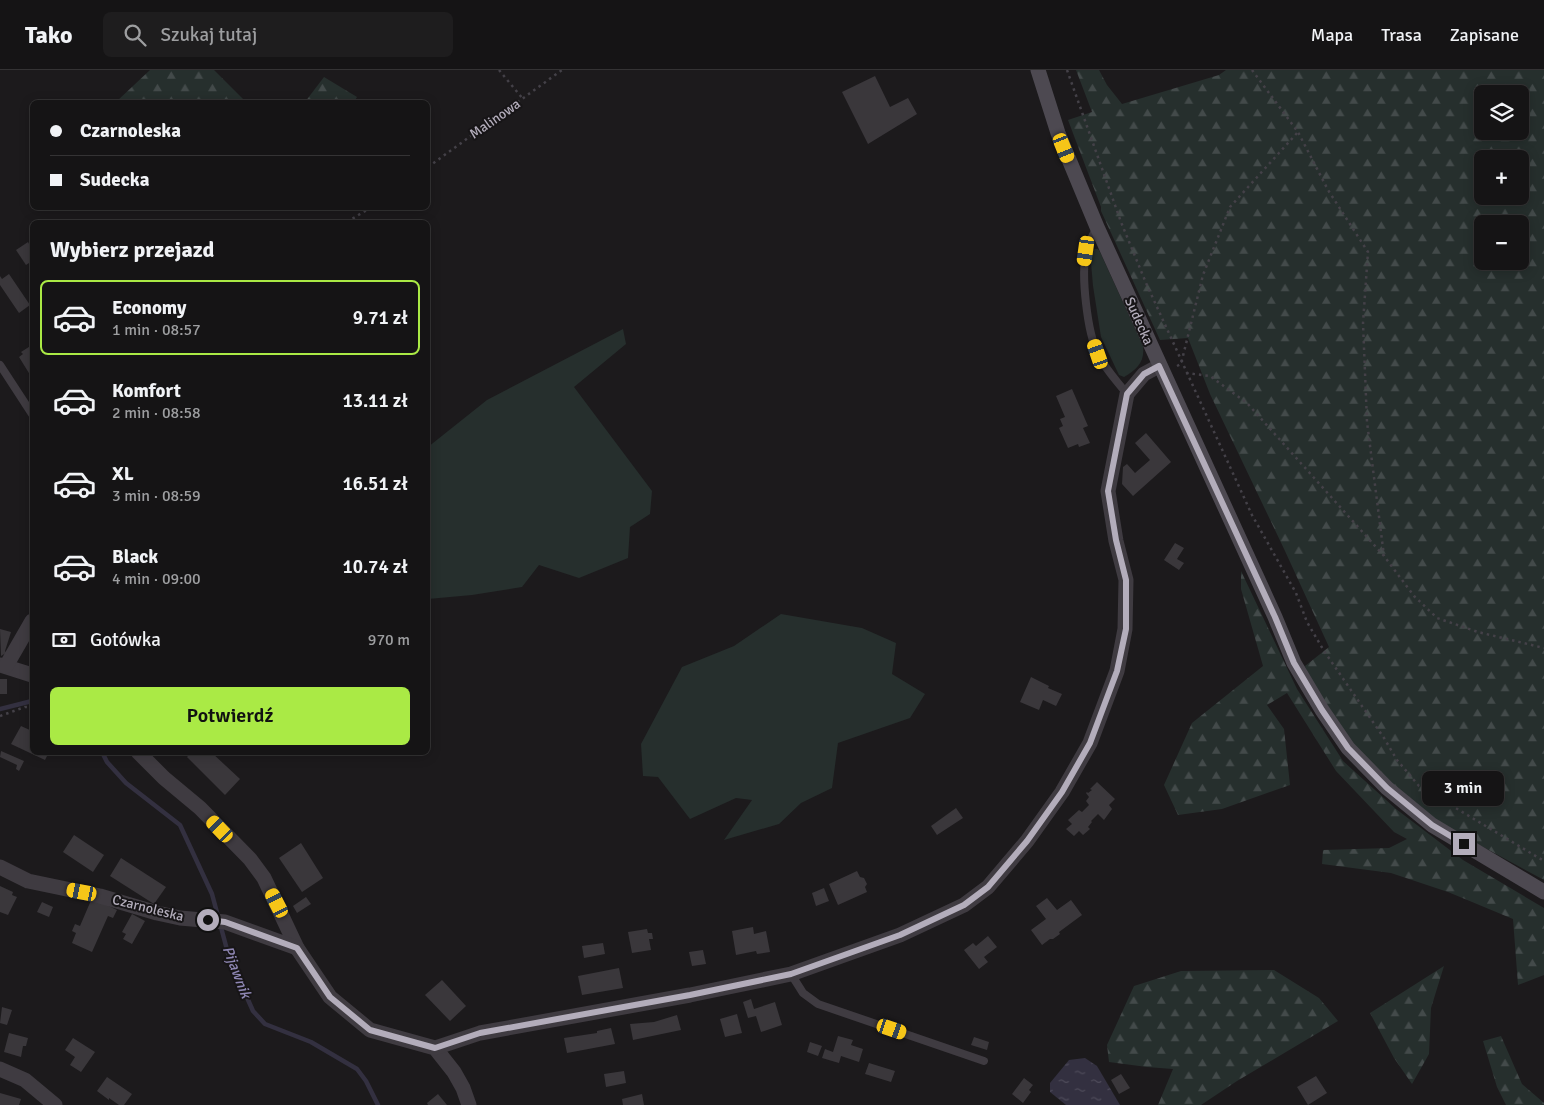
<!DOCTYPE html>
<html lang="pl">
<meta charset="utf-8">
<style>
body{margin:0;font-family:Signika,sans-serif;background:#1e1d1e;color:#f1f3f6;height:100vh;display:flex;flex-direction:column;font-size:19px;white-space:nowrap}
*{box-sizing:border-box;margin:0}
p{font-size:16px;color:#9d9ea0}
.icon{flex:none;width:28px;height:28px;fill:none;stroke:currentColor;stroke-width:2;stroke-linecap:round;stroke-linejoin:round}
.map{position:relative;flex:1;overflow:hidden}
.sheet{position:absolute;left:30px;top:150px;width:400px;height:535px;display:flex;flex-direction:column;background:#151415;border-radius:8px;box-shadow:0 2px 12px #0003,0 0 0 1px #343334}
.sheet>*{flex:none}
.banner{position:absolute;left:30px;top:30px;width:400px;height:110px;border-radius:8px;box-shadow:0 2px 12px #0003,0 0 0 1px #343334;display:grid;align-content:center;height:110px;padding:0 20px;background:#151415}
.tools{position:absolute;left:1474px;top:15px;display:grid;gap:10px}
.tools a{display:grid;place-items:center;width:55px;height:55px;border-radius:8px;background:#151415;box-shadow:0 2px 12px #0003,0 0 0 1px #343334;font-size:25px}
.end{position:absolute;width:22px;height:22px;margin:-11px;border:6px solid #b3adbb;background:#111;box-shadow:0 0 0 2px #111}
.from{border-radius:50%}
.bubble{position:absolute;height:35px;border-radius:8px;background:#151415;box-shadow:0 2px 12px #0003,0 0 0 1px #343334;font-size:16px;font-weight:600;line-height:35px;text-align:center}
.car{position:absolute;width:15px;height:30px;margin:-15px -8px;border-radius:6px;box-shadow:0 0 4px 1px #0007;background:linear-gradient(#f5c518 24%,#345 0 40%,#f5c518 0 76%,#345 0 86%,#f5c518 0)}
.banner b{display:flex;align-items:center;gap:18px;height:48px;font-size:19px}
.banner b+b{border-top:1px solid #343334}
.banner i{width:12px;height:12px;background:#f1f3f6}
ul{padding:0;list-style:none}
li{display:flex;align-items:center;gap:15px;height:75px;margin:0 10px 8px;padding:0 10px;border:2px solid transparent;border-radius:8px}
li div{flex:1}
li b{display:block;font-size:19px}
li em{font-style:normal;font-weight:600}
li.on{border-color:#aaea45}
li>.icon{width:45px;height:45px;stroke-width:1.5}
h2{padding:0 20px;font-size:22px;line-height:60px}
.pay{display:flex;align-items:center;gap:12px;height:55px;padding:0 20px;font-size:19px}
.pay p{margin-inline-start:auto}
.primary-button{display:flex;gap:10px;margin-top:auto;padding:10px 20px}
.primary-button a{flex:1;height:58px;border-radius:8px;background:#aaea45;color:#111;font-size:20px;font-weight:600;line-height:58px;text-align:center}
header{display:flex;align-items:center;gap:30px;box-sizing:border-box;height:70px;padding:0 25px;background:#151415;border-bottom:1px solid #343334}
header strong{font-size:24px}
nav{display:flex;gap:28px;margin-inline-start:auto;font-size:18px}
.search{width:350px;height:45px;background:#1e1d1e;display:flex;align-items:center;gap:12px;box-sizing:border-box;padding:0 18px;border-radius:8px;color:#9d9ea0;font-size:19px}
.map>svg:first-child{display:block}
.green{fill:#262f2d}
.forest{fill:url(#forest-firs);fill-rule:evenodd}
.water{fill:url(#water-ripples)}
.lines{fill:none;stroke-linecap:round;stroke-linejoin:round}
.stream{stroke:#333040;stroke-width:4.5}
.building{fill:#3a373b}
.path{stroke:#444148;stroke-width:2.5;stroke-dasharray:2.5 4;stroke-linecap:butt}
.service{stroke:#3f3b41;stroke-width:8}
.minor{stroke:#3f3b41;stroke-width:15}
.secondary{stroke:#4d4951;stroke-width:15}
.route{stroke:#b3adbb;stroke-width:6}
.labels{text-anchor:middle;dominant-baseline:central;stroke-width:4;stroke-linejoin:round;paint-order:stroke}
.street-label{font-size:14px;fill:#b3adbb;stroke:#171517}
.water-label{font-size:15px;font-style:italic;fill:#8f87b4;stroke:#171517}
</style>
<header>
<strong>Tako</strong>
<div class="search"><svg class="icon" aria-label="search" viewBox="0 0 24 24"><circle cx="10" cy="10" r="6"/><path d="M15 15l6 6"/></svg>Szukaj tutaj</div>
<nav><a>Mapa</a><a>Trasa</a><a>Zapisane</a></nav>
</header>
<div class="map">
<svg width="1544" height="1035" viewBox="0 0 1544 1035">
<defs>
<pattern id="forest-firs" width="22" height="20" patternUnits="userSpaceOnUse" patternTransform="scale(1.25)"><rect width="22" height="20" fill="#262f2d"/><path d="M5 1l3.5 6h-7zM16 11l3.5 6h-7z" fill="#434a4a"/></pattern>
<pattern id="water-ripples" width="26" height="14" patternUnits="userSpaceOnUse" patternTransform="scale(1.25)"><rect width="26" height="14" fill="#333040"/><path d="M2 4q2-2 4 0t4 0M15 11q2-2 4 0t4 0" fill="none" stroke="#4e4b5a"/></pattern>
</defs>
<rect width="100%" height="100%" fill="#1c1a1c"/>
<g class="green">
<path d="M1095,179H1098L1100,182L1143,276C1145,292 1137,299 1124,307L1119,305L1101,267L1093,216L1090,181Z"/>
<polygon points="623,259 626,274 574,317 652,421 650,444 630,457 628,488 579,508 539,495 522,517 472,525 428,529 428,377 487,330"/>
<polygon points="781,544 862,558 896,573 892,604 925,624 910,648 838,673 832,718 801,733 779,754 724,770 752,730 736,728 690,749 658,707 643,706 641,674 682,597 734,576"/>
</g>
<g class="forest">
<polygon points="150,0 214,0 246,32 116,32"/>
<path d="M1076,0H1099L1107,15L1122,34L1219,5L1226,0H1544V810L1441,754L1400,725L1322,643L1305,596L1329,577L1285,481L1210,324L1188,268L1160,270L1101,141V137L1068,50L1092,42ZM1482,24H1520V61H1482ZM1482,89H1520V126H1482ZM1482,154H1520V191H1482Z"/>
<polygon points="324,7 357,27 354,32 305,32"/>
<polygon points="1241,501 1297,619 1343,691 1396,739 1463,790 1544,838 1544,905 1518,915 1513,849 1448,822 1391,803 1322,794 1323,780 1389,778 1407,769 1394,762 1336,701 1287,623 1267,635 1284,659 1290,715 1222,739 1178,745 1164,715 1192,653 1263,596 1241,519"/>
<polygon points="1444,896 1431,938 1429,984 1412,1014 1394,988 1370,943"/>
<polygon points="1274,900 1319,928 1338,951 1237,1011 1201,1035 1158,1035 1173,999 1147,997 1109,992 1107,975 1134,916 1181,901"/>
<polygon points="1501,966 1522,1014 1544,1033 1544,1035 1506,1035 1497,1017 1483,971"/>
</g>
<polygon class="water" points="1085,988 1097,996 1120,1035 1066,1035 1050,1022 1050,1013 1069,990"/>
<g class="lines">
<g class="stream">
<polyline points="0,639 32,631"/>
<polyline points="102,682 107,692 126,713 180,755 212,824 229,887 253,941 265,954 311,972 357,999 366,1011 378,1035"/>
</g>
</g>
<g class="building">
<polygon points="875,6 890,37 908,28 917,44 868,74 842,22"/>
<polygon points="28,172 32,179 32,191 26,195 16,180"/>
<polygon points="9,204 30,235 19,243 0,215 0,206 2,209"/>
<polygon points="32,275 32,308 19,287 23,284 21,282"/>
<polygon points="1072,319 1088,356 1083,358 1090,373 1079,377 1078,374 1068,378 1059,358 1063,356 1060,349 1065,347 1056,326"/>
<polygon points="1146,363 1171,392 1133,426 1122,414 1123,397 1127,394 1135,403 1150,390 1135,373"/>
<polygon points="1175,473 1184,478 1177,489 1184,493 1179,500 1164,490"/>
<polygon points="0,559 11,562 5,581 6,583 1,586"/>
<polygon points="1031,607 1049,616 1048,618 1062,624 1056,636 1043,630 1039,640 1020,632"/>
<rect x="0" y="609" width="7" height="15"/>
<polygon points="21,656 32,661 32,682 49,682 45,690 11,674"/>
<polygon points="1,681 24,691 19,701 16,699 17,695 0,687"/>
<polygon points="192,682 211,682 240,709 225,725 187,687"/>
<polygon points="1097,712 1115,729 1109,735 1112,739 1104,750 1098,744 1091,751 1092,752 1088,757 1090,759 1083,765 1079,761 1074,766 1066,759 1072,754 1068,750 1079,740 1082,742 1089,735 1086,731 1089,727 1086,723 1087,722 1088,723 1092,720 1090,719"/>
<polygon points="956,738 963,748 937,765 931,756"/>
<polygon points="74,765 104,785 93,802 63,782"/>
<polygon points="301,773 323,808 302,822 279,788"/>
<polygon points="121,788 166,817 154,834 110,806"/>
<polygon points="857,801 860,807 864,808 867,814 865,817 867,822 838,835 829,814"/>
<polygon points="0,816 13,822 12,825 17,827 8,845 0,842"/>
<polygon points="824,818 829,831 816,836 812,823"/>
<polygon points="306,827 311,834 297,843 293,836"/>
<polygon points="92,828 117,840 113,848 108,846 92,882 72,873 76,863 72,861 75,854 80,856"/>
<polygon points="1047,828 1057,840 1071,830 1082,845 1059,862 1060,864 1053,869 1050,869 1042,875 1031,860 1046,849 1036,836"/>
<polygon points="42,832 53,837 49,847 37,842"/>
<polygon points="132,844 145,851 132,874 123,869 126,864 122,862"/>
<polygon points="753,857 754,864 766,861 770,882 757,884 756,881 736,885 732,861"/>
<polygon points="647,859 648,863 652,863 653,869 649,869 651,880 632,883 628,862"/>
<polygon points="988,866 997,877 984,887 988,892 979,899 964,880 973,873 976,876"/>
<polygon points="603,873 605,884 584,888 582,876"/>
<polygon points="703,880 706,894 692,896 689,882"/>
<polygon points="619,898 623,918 582,925 578,906"/>
<polygon points="442,910 466,936 450,951 425,925"/>
<polygon points="751,929 754,939 775,932 782,955 761,962 756,946 748,948 743,932"/>
<polygon points="2,937 12,940 7,955 0,953"/>
<polygon points="737,944 742,963 725,967 720,949"/>
<polygon points="677,945 681,960 633,970 630,954 654,952"/>
<polygon points="611,958 615,974 567,983 564,968 597,963 597,961"/>
<polygon points="9,963 28,968 26,976 23,976 21,987 4,982"/>
<polygon points="838,966 853,970 851,975 863,979 859,992 841,986 839,993 822,988 825,979 833,982"/>
<polygon points="974,967 989,972 987,980 971,975"/>
<polygon points="73,968 95,982 81,1002 70,995 75,987 65,980"/>
<polygon points="810,972 822,976 818,986 807,982"/>
<polygon points="869,993 895,1001 891,1012 865,1004"/>
<polygon points="624,1001 626,1013 606,1017 604,1004"/>
<polygon points="1121,1004 1130,1018 1119,1024 1111,1010"/>
<polygon points="1316,1006 1327,1023 1308,1035 1297,1017"/>
<polygon points="107,1007 132,1024 124,1035 119,1035 109,1028 109,1030 97,1021"/>
<polygon points="1024,1008 1033,1015 1029,1020 1031,1022 1023,1033 1012,1024"/>
<polygon points="0,1023 21,1029 19,1035 0,1035"/>
<polygon points="438,1024 447,1035 428,1035 427,1033"/>
<polygon points="642,1024 644,1035 623,1035 622,1029"/>
</g>
<g class="lines">
<g class="path">
<polyline points="499,0 523,29"/>
<polyline points="1067,0 1121,152 1146,213 1252,445 1296,523 1307,552 1324,581 1384,668 1397,690 1419,716 1544,791"/>
<polyline points="1252,0 1298,62 1328,120 1368,182 1363,253 1367,352 1384,486"/>
<polyline points="428,97 562,0"/>
<polyline points="347,152 370,138"/>
<polyline points="1177,296 1181,294 1203,205 1230,137 1298,62"/>
<polyline points="1186,303 1210,306 1247,333 1384,486 1414,526 1437,548 1478,562 1544,578"/>
<polyline points="0,646 25,637 32,637"/>
</g>
<g class="service">
<path d="M1097,157C1093,165 1088,173 1086,182C1081,205 1087,262 1098,284C1105,299 1117,311 1127,324"/>
<polyline points="0,295 32,344"/>
<polyline points="791,904 803,923 818,934 984,991"/>
</g>
<g class="minor">
<polyline points="0,595 32,605"/>
<polyline points="6,596 32,551"/>
<polyline points="138,682 164,708 200,738 250,789 264,808 297,878 330,927 370,960 435,978 454,1002 463,1018 469,1035"/>
<polyline points="0,797 28,811 100,826 157,843 180,848 225,852 297,878"/>
<polyline points="435,978 480,963 690,925 791,904 900,865 964,835 988,817 1027,771 1062,722 1090,673 1117,601 1125,559 1126,510 1116,471 1108,421 1127,324 1144,304 1159,296"/>
<polyline points="0,999 25,1010 55,1035"/>
</g>
<polyline class="secondary" points="1038,0 1058,63 1097,157 1275,547 1294,593 1322,640 1348,678 1387,718 1432,755 1544,822"/>
</g>
<g class="lines">
<polyline class="route" points="208,850 225,852 297,878 330,927 370,960 435,978 480,963 690,925 791,904 900,865 964,835 988,817 1027,771 1062,722 1090,673 1117,601 1126,559 1126,510 1116,470 1108,421 1127,324 1144,304 1159,296 1275,547 1294,593 1322,640 1348,678 1387,718 1432,755 1464,774"/>
</g>
<g class="labels">
<g class="street-label">
<text transform="translate(495 49) rotate(-35)">Malinowa</text>
<text transform="translate(1139 251) rotate(66)">Sudecka</text>
<text transform="translate(148 838) rotate(14)">Czarnoleska</text>
</g>
<g class="water-label">
<text transform="translate(237 902) rotate(69)">Pijawnik</text>
</g>
</g>
</svg>
<div class="tools">
<a><svg class="icon" aria-label="layers" viewBox="0 0 24 24"><path d="M12 4l9 5-9 5-9-5zM3 14l9 5 9-5"/></svg></a>
<a>+</a>
<a>−</a>
</div>
<i class="end from" style="left:208px;top:850px"></i>
<i class="end" style="left:1464px;top:774px"></i>
<div class="bubble" style="left:1422px;top:701px;width:82px">3 min</div>
<i class="car" style="left:1064px;top:78px;rotate:158deg"></i>
<i class="car" style="left:1086px;top:181px;rotate:188deg"></i>
<i class="car" style="left:1098px;top:284px;rotate:341deg"></i>
<i class="car" style="left:220px;top:759px;rotate:316deg"></i>
<i class="car" style="left:82px;top:822px;rotate:281deg"></i>
<i class="car" style="left:277px;top:833px;rotate:333deg"></i>
<i class="car" style="left:892px;top:959px;rotate:109deg"></i>
<div class="banner">
<b><i class="from"></i>Czarnoleska</b>
<b><i></i>Sudecka</b>
</div>
<section class="sheet">
<h2>Wybierz przejazd</h2>
<ul>
<li class="on"><svg class="icon" aria-label="car" viewBox="0 0 24 24"><path d="M5 17H2v-5l4-1 3-4h7l3 4 3 1v5h-3M9 17h6M6 11h13"/><circle cx="7" cy="17" r="2"/><circle cx="17" cy="17" r="2"/></svg><div><b>Economy</b><p>1 min · 08:57</p></div><em>9.71 zł</em></li>
<li><svg class="icon" aria-label="car" viewBox="0 0 24 24"><path d="M5 17H2v-5l4-1 3-4h7l3 4 3 1v5h-3M9 17h6M6 11h13"/><circle cx="7" cy="17" r="2"/><circle cx="17" cy="17" r="2"/></svg><div><b>Komfort</b><p>2 min · 08:58</p></div><em>13.11 zł</em></li>
<li><svg class="icon" aria-label="car" viewBox="0 0 24 24"><path d="M5 17H2v-5l4-1 3-4h7l3 4 3 1v5h-3M9 17h6M6 11h13"/><circle cx="7" cy="17" r="2"/><circle cx="17" cy="17" r="2"/></svg><div><b>XL</b><p>3 min · 08:59</p></div><em>16.51 zł</em></li>
<li><svg class="icon" aria-label="car" viewBox="0 0 24 24"><path d="M5 17H2v-5l4-1 3-4h7l3 4 3 1v5h-3M9 17h6M6 11h13"/><circle cx="7" cy="17" r="2"/><circle cx="17" cy="17" r="2"/></svg><div><b>Black</b><p>4 min · 09:00</p></div><em>10.74 zł</em></li>
</ul>
<div class="pay"><svg class="icon" aria-label="cash" viewBox="0 0 24 24"><path d="M3 7h18v10H3z"/><circle cx="12" cy="12" r="2"/></svg>Gotówka<p>970 m</p></div>
<div class="primary-button"><a>Potwierdź</a></div>
</section>
</div>
